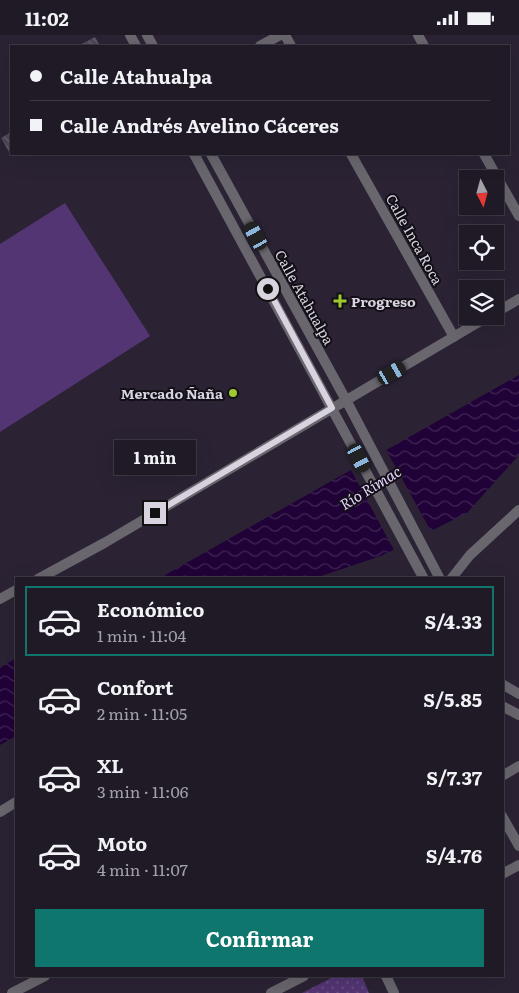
<!DOCTYPE html>
<html lang="es">
<meta charset="utf-8">
<style>
body{margin:0;font-family:Literata,serif;background:#2d2733;color:#f1f3f6;height:100vh;display:flex;flex-direction:column;font-size:19px;white-space:nowrap}
*{box-sizing:border-box;margin:0}
p{font-size:16px;color:#a2a1a7}
.icon{flex:none;width:28px;height:28px;fill:none;stroke:currentColor;stroke-width:2;stroke-linecap:round;stroke-linejoin:round}
.map{position:relative;flex:1;overflow:hidden}
.panel{position:absolute;left:15px;top:542px;width:489px;height:400px;display:flex;flex-direction:column;background:#201a27;border-radius:0px;box-shadow:0 5px 20px #0002,0 0 0 1px #3d3844}
.panel>*{flex:none}
.banner{position:absolute;left:10px;top:10px;width:500px;height:110px;border-radius:0px;box-shadow:0 5px 20px #0002,0 0 0 1px #3d3844;display:grid;align-content:center;height:110px;padding:0 20px;background:#201a27}
.needle{width:32px;rotate:174deg}
.tools{position:absolute;left:459px;top:135px;display:grid;gap:10px}
.tools a{display:grid;place-items:center;width:45px;height:45px;border-radius:0px;background:#201a27;box-shadow:0 5px 20px #0002,0 0 0 1px #3d3844;font-size:25px}
.end{position:absolute;width:22px;height:22px;margin:-11px;border:6px solid #d8d3de;background:#111;box-shadow:0 0 0 2px #111}
.from{border-radius:50%}
.bubble{position:absolute;height:35px;border-radius:0px;background:#201a27;box-shadow:0 5px 20px #0002,0 0 0 1px #3d3844;font-size:16px;font-weight:700;line-height:35px;text-align:center}
.car{position:absolute;width:15px;height:30px;margin:-15px -8px;border-radius:6px;box-shadow:0 0 4px 1px #0007;background:linear-gradient(#222 24%,#8ab4d8 0 40%,#222 0 76%,#8ab4d8 0 86%,#222 0)}
.banner b{display:flex;align-items:center;gap:18px;height:48px;font-size:19px}
.banner b+b{border-top:1px solid #3d3844}
.banner i{width:12px;height:12px;background:#f1f3f6}
ul{padding:9px 0 0;list-style:none}
li{display:flex;align-items:center;gap:15px;height:70px;margin:0 10px 8px;padding:0 10px;border:2px solid transparent;border-radius:0px}
li div{flex:1}
li b{display:block;font-size:19px}
li em{font-style:normal;font-weight:700}
li.on{border-color:#0f766e}
li>.icon{width:45px;height:45px;stroke-width:1.5}
.cta{display:flex;gap:10px;margin-top:auto;padding:10px 20px}
.cta a{flex:1;height:58px;border-radius:0px;background:#0f766e;color:#fff;font-size:20px;font-weight:700;line-height:58px;text-align:center}
.status{display:flex;justify-content:space-between;align-items:center;height:35px;padding:0 25px;background:#201a27;direction:ltr}
.status svg{height:14px;fill:currentColor}
.map>svg:first-child{display:block}
.grass{fill:url(#grass-dots)}
.pitch{fill:#533573}
.water{fill:url(#water-waves)}
.pier{fill:#2b2334}
.building{fill:url(#building-back-hatch)}
.lines{fill:none;stroke-linecap:round;stroke-linejoin:round}
.minor{stroke:#69666e;stroke-width:10}
.tertiary{stroke:#69666e;stroke-width:10}
.route{stroke:#d8d3de;stroke-width:6}
.poi-dot{fill:#9eca2f;stroke:#120e16;stroke-width:2}
.labels{text-anchor:middle;dominant-baseline:central;stroke-width:4;stroke-linejoin:round;paint-order:stroke}
.street-label{font-size:14px;fill:#d8d3de;stroke:#120e16}
.poi-label{font-size:14px;font-weight:bold;fill:#d8d3de;stroke:#120e16;text-anchor:start}
.water-label{font-size:15px;font-style:italic;fill:#e7d4ff;stroke:#120e16}
</style>
<div class="status"><b>11:02</b><svg viewBox="0 0 49 12"><path d="M0 12V9h3v3zM5 12V6h3v6zM10 12V3h3v9zM15 12V0h3v12zM26 1h20v11H26zM47 4h2v5h-2z"/></svg></div>
<div class="map">
<svg width="519" height="958" viewBox="0 0 519 958">
<defs>
<pattern id="grass-dots" width="8" height="8" patternUnits="userSpaceOnUse" patternTransform="scale(1.25)"><rect width="8" height="8" fill="#533573"/><path d="M2 2h.1M6 6h.1" fill="none" stroke="#6b5186" stroke-width="1.8" stroke-linecap="round"/></pattern>
<pattern id="water-waves" width="16" height="10" patternUnits="userSpaceOnUse" patternTransform="scale(1.25)"><rect width="16" height="10" fill="#210238"/><path d="M0 5q4-4 8 0t8 0" fill="none" stroke="#402654"/></pattern>
<pattern id="building-back-hatch" width="6" height="6" patternUnits="userSpaceOnUse" patternTransform="scale(1.25)"><rect width="6" height="6" fill="#4f4759"/><path d="M-1 5l2 2M0 0l6 6M5-1l2 2" fill="none" stroke="#686170"/></pattern>
</defs>
<rect width="100%" height="100%" fill="#2b2334"/>
<polygon class="grass" points="335,941 362,941 369,958 302,958"/>
<polygon class="pitch" points="65,168 150,301 0,397 0,209"/>
<g class="water">
<polygon points="519,340 519,420 467,478 381,521 312,544 158,544"/>
<polygon points="16,623 16,701 0,710 0,633"/>
</g>
<polygon class="pier" points="385,413 432,498 395,517 350,433"/>
<g class="building">
<polygon points="95,2 100,11 78,11"/>
<polygon points="11,97 11,115 9,117 1,103"/>
</g>
<g class="lines">
<g class="minor">
<polyline points="285,0 291,11"/>
<polyline points="418,0 424,11"/>
<polyline points="260,11 280,0"/>
<polyline points="351,119 454,302"/>
<polyline points="484,119 519,181"/>
<polyline points="495,278 519,264"/>
<polyline points="38,544 106,507 489,281"/>
<polyline points="451,544 470,520 519,475"/>
<polyline points="0,564 16,555"/>
<polyline points="502,741 519,731"/>
<polyline points="0,777 16,767"/>
<polyline points="502,781 519,811"/>
<polyline points="502,839 519,830"/>
<polyline points="386,941 394,958"/>
<polyline points="12,958 45,941"/>
<polyline points="271,958 304,941"/>
</g>
<g class="tertiary">
<polyline points="130,0 136,11"/>
<polyline points="147,0 153,11"/>
<polyline points="194,119 424,544"/>
<polyline points="211,119 346,365 440,544"/>
<polyline points="502,649 519,659"/>
<polyline points="502,671 519,680"/>
</g>
</g>
<g class="lines">
<polyline class="route" points="155,478 332,373 268,254"/>
</g>
<g class="poi-dot">
<path d="M337.5 258.5h5v5h5v5h-5v5h-5v-5h-5v-5h5z"/>
<circle cx="233" cy="358" r="5"/>
</g>
<g class="labels">
<g class="street-label">
<text transform="translate(415 204) rotate(61)">Calle Inca Roca</text>
<text transform="translate(305 262) rotate(61)">Calle Atahualpa</text>
</g>
<g class="poi-label">
<text x="351" y="266">Progreso</text>
<text x="223" y="358" text-anchor="end">Mercado Ñaña</text>
</g>
<g class="water-label">
<text transform="translate(370 452) rotate(-32)">Río Rímac</text>
</g>
</g>
</svg>
<div class="tools">
<a><svg class="needle" viewBox="-14 -14 28 28"><path d="M0-13l5 13h-10z" fill="#e53935"/><path d="M0 13l5-13h-10z" fill="#a2a1a7"/></svg></a>
<a><svg class="icon" aria-label="locate" viewBox="0 0 24 24"><circle cx="12" cy="12" r="6"/><path d="M12 2v4M12 18v4M2 12h4M18 12h4"/></svg></a>
<a><svg class="icon" aria-label="layers" viewBox="0 0 24 24"><path d="M12 4l9 5-9 5-9-5zM3 14l9 5 9-5"/></svg></a>
</div>
<i class="end from" style="left:268px;top:254px"></i>
<i class="end" style="left:155px;top:478px"></i>
<div class="bubble" style="left:114px;top:405px;width:82px">1 min</div>
<i class="car" style="left:256px;top:201px;rotate:331deg"></i>
<i class="car" style="left:392px;top:338px;rotate:60deg"></i>
<i class="car" style="left:359px;top:423px;rotate:152deg"></i>
<div class="banner">
<b><i class="from"></i>Calle Atahualpa</b>
<b><i></i>Calle Andrés Avelino Cáceres</b>
</div>
<section class="panel">
<ul>
<li class="on"><svg class="icon" aria-label="car" viewBox="0 0 24 24"><path d="M5 17H2v-5l4-1 3-4h7l3 4 3 1v5h-3M9 17h6M6 11h13"/><circle cx="7" cy="17" r="2"/><circle cx="17" cy="17" r="2"/></svg><div><b>Económico</b><p>1 min · 11:04</p></div><em>S/4.33</em></li>
<li><svg class="icon" aria-label="car" viewBox="0 0 24 24"><path d="M5 17H2v-5l4-1 3-4h7l3 4 3 1v5h-3M9 17h6M6 11h13"/><circle cx="7" cy="17" r="2"/><circle cx="17" cy="17" r="2"/></svg><div><b>Confort</b><p>2 min · 11:05</p></div><em>S/5.85</em></li>
<li><svg class="icon" aria-label="car" viewBox="0 0 24 24"><path d="M5 17H2v-5l4-1 3-4h7l3 4 3 1v5h-3M9 17h6M6 11h13"/><circle cx="7" cy="17" r="2"/><circle cx="17" cy="17" r="2"/></svg><div><b>XL</b><p>3 min · 11:06</p></div><em>S/7.37</em></li>
<li><svg class="icon" aria-label="car" viewBox="0 0 24 24"><path d="M5 17H2v-5l4-1 3-4h7l3 4 3 1v5h-3M9 17h6M6 11h13"/><circle cx="7" cy="17" r="2"/><circle cx="17" cy="17" r="2"/></svg><div><b>Moto</b><p>4 min · 11:07</p></div><em>S/4.76</em></li>
</ul>
<div class="cta"><a>Confirmar</a></div>
</section>
</div>
